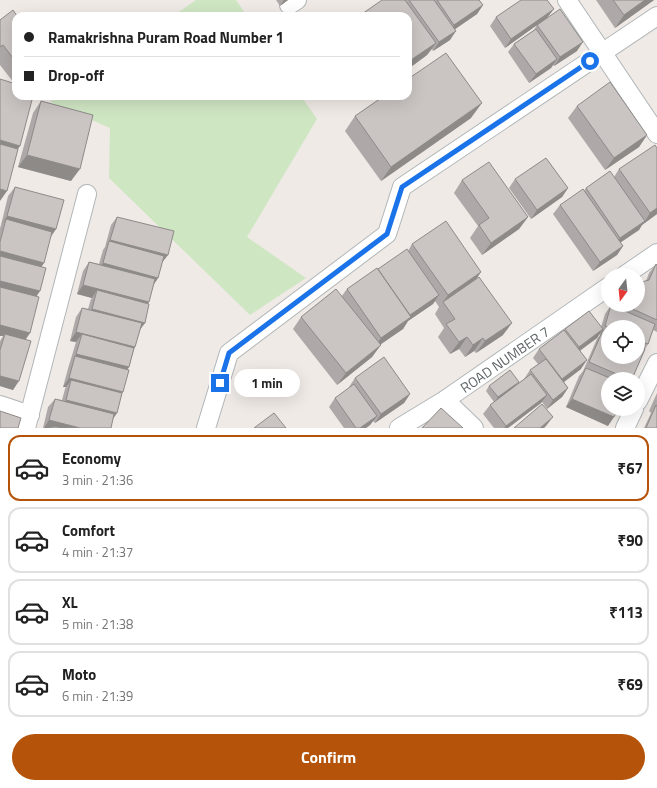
<!DOCTYPE html>
<meta charset="utf-8">
<style>
body{margin:0;font-family:"Titillium Web",sans-serif;background:#f2f2f2;color:#222;height:100vh;display:flex;flex-direction:column;font-size:15px;white-space:nowrap}
*{box-sizing:border-box;margin:0}
p{font-size:13px;color:#767676}
.icon{flex:none;width:22px;height:22px;fill:none;stroke:currentColor;stroke-width:2;stroke-linecap:round;stroke-linejoin:round}
.map{position:relative;height:428px;overflow:hidden}
.details{display:flex;flex-direction:column;background:#fff;flex:1}
.details>*{flex:none}
.hud{position:absolute;left:12px;top:12px;width:400px;height:88px;border-radius:12px;box-shadow:0 4px 16px #0002;display:grid;align-content:center;height:88px;padding:0 12px;background:#fff}
.needle{width:26px;rotate:195deg}
.tools{position:absolute;left:601px;top:268px;display:grid;gap:8px}
.tools a{display:grid;place-items:center;width:44px;height:44px;border-radius:50%;background:#fff;box-shadow:0 4px 16px #0002;font-size:20px}
.end{position:absolute;width:18px;height:18px;margin:-9px;border:5px solid #1a73e8;background:#fff;box-shadow:0 0 0 2px #fff}
.from{border-radius:50%}
.bubble{position:absolute;height:28px;border-radius:14px;background:#fff;box-shadow:0 4px 16px #0002;font-size:13px;font-weight:700;line-height:28px;text-align:center}
.hud b{display:flex;align-items:center;gap:14px;height:38px;font-size:15px}
.hud b+b{border-top:1px solid #e0e0e0}
.hud i{width:10px;height:10px;background:#222}
ul{padding:7px 0 0;list-style:none}
li{display:flex;align-items:center;gap:12px;height:66px;margin:0 8px 6px;padding:0 4px;border:2px solid #e0e0e0;border-radius:12px}
li div{flex:1}
li b{display:block;font-size:15px}
li em{font-style:normal;font-weight:700}
li.active{border-color:#b45309}
li>.icon{width:36px;height:36px;stroke-width:1.5}
.primary-button{display:flex;gap:8px;margin-top:auto;padding:8px 12px}
.primary-button a{flex:1;height:46px;border-radius:24px;background:#b45309;color:#fff;font-size:16px;font-weight:700;line-height:46px;text-align:center}
.map>svg:first-child{display:block}
.green{fill:#cfe6c3}
.lines{fill:none;stroke-linecap:round;stroke-linejoin:round}
.minor-casing{stroke:#b1b6b8;stroke-width:20}
.minor{stroke:#fff;stroke-width:18}
.wall{fill:#aea9a8;fill-rule:evenodd}
.shaded-wall{fill:#8d8a88}
.building{fill:#cac5c3;stroke:#8d8a88}
.route{stroke:#1a73e8;stroke-width:5}
.labels{text-anchor:middle;dominant-baseline:central;stroke-width:3;stroke-linejoin:round;paint-order:stroke}
.street-label{font-size:14px;fill:#5d6466;stroke:#fff}
</style>
<div class="map">
<svg width="657" height="428" viewBox="0 0 657 428">
<rect width="100%" height="100%" fill="#efeae6"/>
<g class="green">
<polygon points="196,0 236,0 247,16 173,16"/>
<polygon points="58,96 301,96 317,119 247,237 306,278 250,315 109,178 110,128 50,102"/>
</g>
<g class="lines">
<g class="minor-casing">
<g id="minor">
<polyline points="567,0 657,134"/>
<polyline points="289,5 297,0"/>
<polyline points="625,275 657,253"/>
<polyline points="445,400 474,428"/>
<polyline points="638,401 657,363"/>
<polyline points="0,405 30,415"/>
<polyline points="26,428 87,194"/>
<polyline points="206,428 229,353 387,234 402,187 657,16"/>
<path id="s1" d="M399,428L445,400L608,287"/>
<polyline points="625,428 634,409"/>
</g>
</g>
<use href="#minor" class="minor"/>
</g>
<g class="wall">
<polygon points="276,0 288,0 280,6"/>
<polygon points="382,0 479,0 483,5 477,14 455,29 450,40 433,51 432,49 427,55 408,69 408,16"/>
<polygon points="596,0 654,0 615,28"/>
<polygon points="16,16 16,96 17,150 14,83 0,65 0,20"/>
<polygon points="496,17 548,18 577,51 554,66 553,65 551,68 529,83 508,52 514,44 534,30 537,25 505,48 490,26"/>
<polygon points="41,101 71,181 18,167 33,113"/>
<polygon points="577,106 647,135 639,147 605,170 568,118"/>
<polygon points="355,116 471,118 381,181 345,131"/>
<polygon points="619,169 657,214 642,225 639,230 620,242 623,246 617,255 593,271 553,214 560,205 584,191 586,188 614,177"/>
<polygon points="515,179 568,188 562,197 531,219 509,188"/>
<polygon points="462,180 528,217 519,229 482,255 470,238 478,226 454,193"/>
<polygon points="15,187 56,229 51,236 41,267 37,296 30,333 25,339 13,390 0,386 0,341 3,336 0,336 0,228 1,225 8,196"/>
<polygon points="117,217 162,264 158,278 154,284 148,303 145,323 140,329 129,367 127,370 122,393 117,413 113,418 111,428 43,428 48,407 55,399 62,400 65,389 66,387 63,387 69,365 70,362 76,342 70,341 76,317 82,308 88,309 91,299 92,298 77,294 83,271 89,262 99,264 103,250 105,247 111,225"/>
<polygon points="412,244 477,278 503,335 476,353 474,351 465,357 459,349 450,354 438,337 444,328 435,314 439,307 435,301 433,304 408,321 403,329 380,345 372,357 337,385 293,329 301,317 341,297 347,289 408,251"/>
<path d="M656,264L657,265V332L653,330L648,344L645,349L632,379H608V426L566,407L579,376L583,371L597,339L600,335L599,334L597,338L580,351L581,369L564,382L568,388L562,397L547,409L542,402L541,403L508,428H494L483,414L490,405L494,402L486,391L489,386L516,385L524,379L530,370L538,364L533,358L539,349L565,329L601,327L605,314L611,305L618,308L620,305H638L646,281L649,273ZM608,327H638V357H608Z"/>
<polygon points="355,378 410,394 404,403 375,423 373,421 370,425 366,428 344,428 329,407 335,398 350,388 349,387"/>
<polygon points="657,393 657,428 644,428 651,413 649,411"/>
</g>
<g class="shaded-wall">
<polygon points="284,0 288,0 280,6"/>
<polygon points="645,0 654,0 615,28 624,15"/>
<polygon points="483,5 477,14 448,34 454,25"/>
<polygon points="554,9 547,18 505,48 511,39"/>
<polygon points="456,31 450,40 433,51 439,42"/>
<polygon points="583,42 577,51 554,66 560,57"/>
<polygon points="436,43 427,55 408,69 408,62"/>
<polygon points="557,59 551,68 529,83 536,74"/>
<polygon points="482,103 471,118 381,181 391,167"/>
<polygon points="647,135 639,147 605,170 614,158"/>
<polygon points="0,140 20,146 12,158 0,155"/>
<polygon points="27,155 80,169 71,181 18,167"/>
<polygon points="568,188 562,197 531,219 537,210"/>
<polygon points="0,189 7,191 0,201"/>
<polygon points="657,208 657,214 642,225 639,230 614,247 620,238 645,221 650,213"/>
<polygon points="7,216 56,229 50,238 6,219 1,225"/>
<polygon points="528,217 519,229 482,255 491,243"/>
<polygon points="110,240 168,255 161,264 108,244"/>
<polygon points="623,246 617,255 593,271 600,262"/>
<polygon points="0,251 44,263 38,272 0,262"/>
<polygon points="103,263 158,278 152,287 97,272"/>
<polygon points="481,272 473,284 443,302 448,295"/>
<polygon points="0,281 40,291 34,300 0,292"/>
<polygon points="83,285 149,302 143,311 97,290 92,298 77,294"/>
<polygon points="439,295 433,304 408,321 403,329 372,350 381,338 409,316"/>
<polygon points="92,309 145,323 139,331 86,318"/>
<polygon points="512,323 503,335 476,353 485,341"/>
<polygon points="0,325 30,333 24,342 5,334 3,336 0,336"/>
<polygon points="603,329 597,338 572,356 579,347"/>
<polygon points="76,332 135,347 129,356 82,334 76,342 70,341"/>
<polygon points="467,337 459,349 450,354 459,342"/>
<polygon points="483,338 474,351 465,357 473,345"/>
<polygon points="381,345 372,357 337,385 346,373"/>
<polygon points="76,354 129,367 122,376 75,357"/>
<polygon points="587,360 581,369 556,388 562,379"/>
<polygon points="0,376 19,381 13,390 0,386"/>
<polygon points="69,378 123,392 117,401 71,380 66,387 63,387"/>
<polygon points="519,382 515,386 495,402 498,397"/>
<polygon points="568,388 562,397 547,409 553,400"/>
<polygon points="410,394 404,403 375,423 381,414"/>
<polygon points="547,395 541,403 508,428 504,428 506,426"/>
<polygon points="572,399 614,417 608,426 566,407"/>
<polygon points="66,400 117,413 111,422 60,409"/>
<polygon points="377,416 370,425 366,428 360,428"/>
<polygon points="553,417 546,426 544,428 540,428"/>
<polygon points="49,420 80,428 53,428 53,426 51,428 44,428"/>
</g>
<g class="building">
<polygon points="382,0 405,0 436,43 408,62 408,16 359,16"/>
<polygon points="409,0 434,0 456,31 439,42"/>
<polygon points="437,0 479,0 483,5 454,25"/>
<polygon points="521,0 547,0 554,9 511,39 496,17"/>
<polygon points="613,0 645,0 624,15"/>
<polygon points="560,9 583,42 560,57 537,25"/>
<polygon points="13,10 17,16 16,16 16,62 3,45 0,47 0,20"/>
<polygon points="536,29 557,59 536,74 514,44"/>
<polygon points="446,53 482,103 391,167 355,116 384,96 408,96 408,79"/>
<polygon points="0,79 16,84 16,96 33,96 20,146 0,140"/>
<polygon points="610,82 647,135 614,158 577,106"/>
<polygon points="41,101 93,115 80,169 27,155"/>
<polygon points="0,144 18,149 7,191 0,189"/>
<polygon points="655,145 657,148 657,208 650,213 619,169"/>
<polygon points="546,158 568,188 537,210 515,179"/>
<polygon points="489,162 528,217 491,243 479,225 489,218 462,180"/>
<polygon points="610,171 645,221 620,238 586,188"/>
<polygon points="15,187 64,200 56,229 7,216"/>
<polygon points="583,189 623,246 600,262 560,205"/>
<polygon points="117,217 174,231 168,255 110,240"/>
<polygon points="6,219 52,232 44,263 0,251 0,242"/>
<polygon points="446,221 481,272 448,295 412,244"/>
<polygon points="109,241 164,256 158,278 103,263"/>
<polygon points="407,249 439,295 410,315 378,269"/>
<polygon points="0,256 46,268 40,291 0,281"/>
<polygon points="89,262 155,279 149,302 83,285"/>
<polygon points="656,264 657,265 657,320 624,305 638,305 638,283 649,280"/>
<polygon points="377,268 411,317 381,338 347,289"/>
<polygon points="479,277 512,323 485,341 483,338 473,345 467,337 459,342 446,324 455,319 443,302"/>
<polygon points="0,287 39,297 30,333 0,325"/>
<polygon points="336,289 381,345 346,373 301,317"/>
<polygon points="97,290 149,304 145,323 92,309"/>
<polygon points="611,305 655,324 648,344 638,340 638,327 608,327 605,326"/>
<polygon points="82,308 142,323 135,347 76,332"/>
<polygon points="589,311 603,329 579,347 565,329"/>
<polygon points="564,330 587,360 562,379 539,349"/>
<polygon points="603,330 608,333 608,357 638,357 638,346 645,349 632,379 628,379 589,362"/>
<polygon points="5,334 31,341 19,381 0,376 0,350"/>
<polygon points="82,334 134,348 129,367 76,354"/>
<polygon points="75,356 129,370 123,392 69,378"/>
<polygon points="384,357 410,394 381,414 355,378"/>
<polygon points="546,359 568,388 553,400 530,370"/>
<polygon points="586,368 612,379 608,379 608,409 618,409 614,417 572,399"/>
<polygon points="510,370 519,382 498,397 489,386"/>
<polygon points="531,374 547,395 506,426 490,405"/>
<polygon points="71,380 122,393 117,413 66,400"/>
<polygon points="354,384 377,416 360,428 356,428 335,398"/>
<polygon points="55,399 114,414 111,428 80,428 49,420"/>
<polygon points="542,404 553,417 540,428 514,428"/>
<polygon points="656,405 657,406 657,428 646,428"/>
<polygon points="441,408 463,428 422,428"/>
<polygon points="0,411 21,418 18,428 0,428"/>
<polygon points="274,413 286,428 254,428"/>
<polygon points="53,426 63,428 53,428"/>
</g>
<g class="lines">
<polyline class="route" points="220,383 229,353 387,234 402,187 590,61"/>
</g>
<g class="labels">
<g class="street-label">
<text stroke="none"><textPath href="#s1" startOffset="126">ROAD NUMBER 7</textPath></text>
</g>
</g>
</svg>
<div class="tools">
<a><svg class="needle" viewBox="-14 -14 28 28"><path d="M0-13l5 13h-10z" fill="#e53935"/><path d="M0 13l5-13h-10z" fill="#767676"/></svg></a>
<a><svg class="icon" aria-label="locate" viewBox="0 0 24 24"><circle cx="12" cy="12" r="6"/><path d="M12 2v4M12 18v4M2 12h4M18 12h4"/></svg></a>
<a><svg class="icon" aria-label="layers" viewBox="0 0 24 24"><path d="M12 4l9 5-9 5-9-5zM3 14l9 5 9-5"/></svg></a>
</div>
<i class="end from" style="left:590px;top:61px"></i>
<i class="end" style="left:220px;top:383px"></i>
<div class="bubble" style="left:234px;top:369px;width:66px">1 min</div>
<div class="hud">
<b><i class="from"></i>Ramakrishna Puram Road Number 1</b>
<b><i></i>Drop-off</b>
</div>
</div>
<section class="details">
<ul>
<li class="active"><svg class="icon" aria-label="car" viewBox="0 0 24 24"><path d="M5 17H2v-5l4-1 3-4h7l3 4 3 1v5h-3M9 17h6M6 11h13"/><circle cx="7" cy="17" r="2"/><circle cx="17" cy="17" r="2"/></svg><div><b>Economy</b><p>3 min · 21:36</p></div><em>₹67</em></li>
<li><svg class="icon" aria-label="car" viewBox="0 0 24 24"><path d="M5 17H2v-5l4-1 3-4h7l3 4 3 1v5h-3M9 17h6M6 11h13"/><circle cx="7" cy="17" r="2"/><circle cx="17" cy="17" r="2"/></svg><div><b>Comfort</b><p>4 min · 21:37</p></div><em>₹90</em></li>
<li><svg class="icon" aria-label="car" viewBox="0 0 24 24"><path d="M5 17H2v-5l4-1 3-4h7l3 4 3 1v5h-3M9 17h6M6 11h13"/><circle cx="7" cy="17" r="2"/><circle cx="17" cy="17" r="2"/></svg><div><b>XL</b><p>5 min · 21:38</p></div><em>₹113</em></li>
<li><svg class="icon" aria-label="car" viewBox="0 0 24 24"><path d="M5 17H2v-5l4-1 3-4h7l3 4 3 1v5h-3M9 17h6M6 11h13"/><circle cx="7" cy="17" r="2"/><circle cx="17" cy="17" r="2"/></svg><div><b>Moto</b><p>6 min · 21:39</p></div><em>₹69</em></li>
</ul>
<div class="primary-button"><a>Confirm</a></div>
</section>
